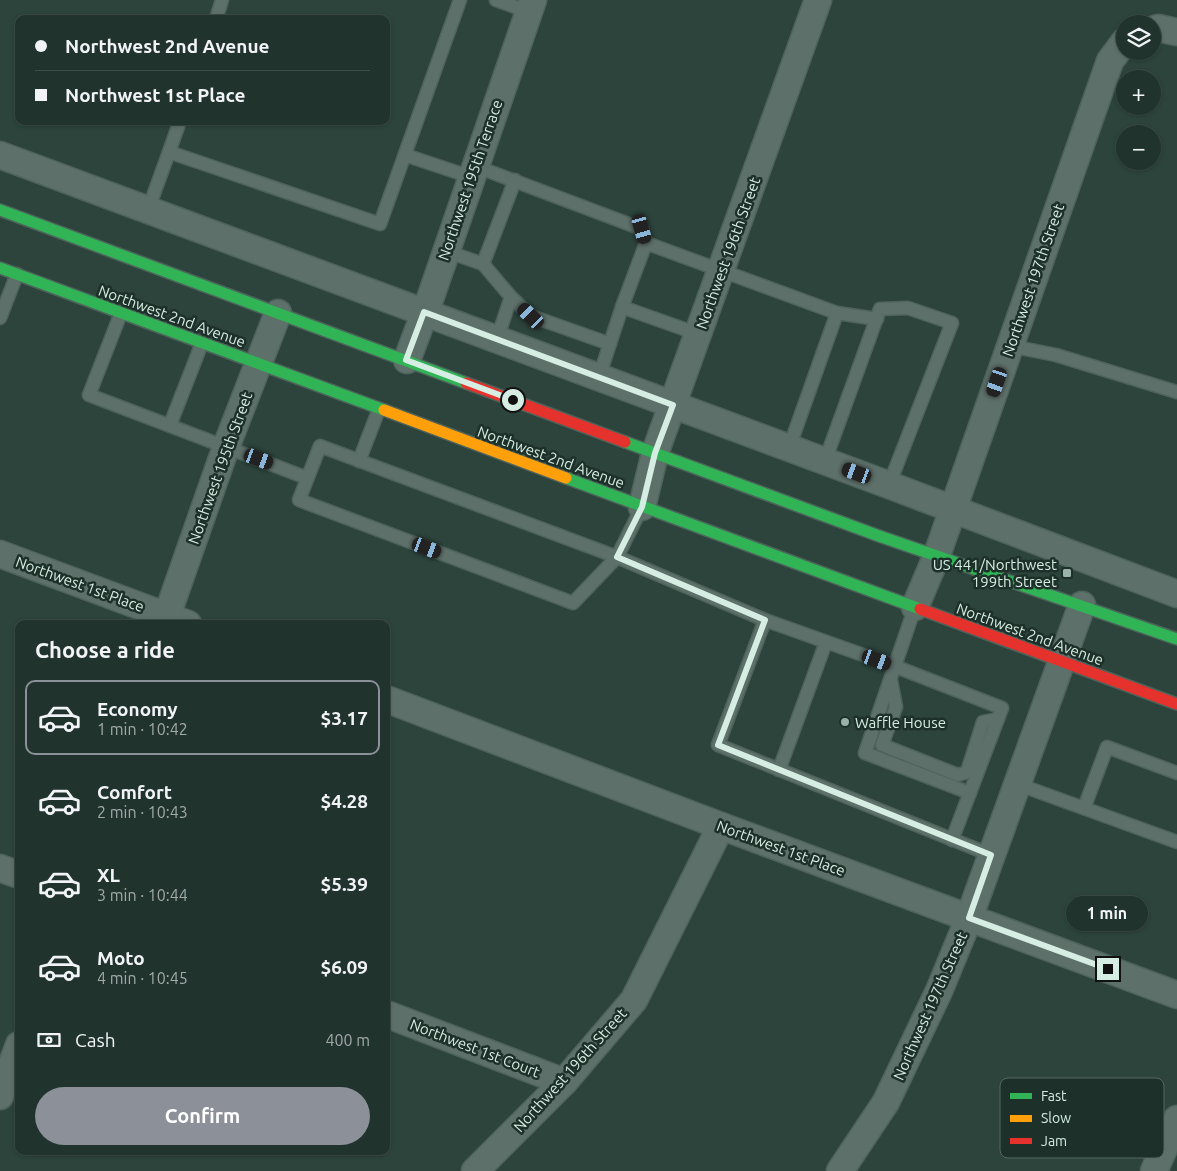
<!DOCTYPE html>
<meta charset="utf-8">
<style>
body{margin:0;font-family:Ubuntu,sans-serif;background:#293b35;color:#f1f3f6;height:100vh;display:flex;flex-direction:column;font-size:19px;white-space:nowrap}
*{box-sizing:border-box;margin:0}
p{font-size:16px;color:#a2aaaa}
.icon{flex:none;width:28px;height:28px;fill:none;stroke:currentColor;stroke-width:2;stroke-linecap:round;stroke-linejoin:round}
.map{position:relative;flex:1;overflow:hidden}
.details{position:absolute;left:15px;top:620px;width:375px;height:535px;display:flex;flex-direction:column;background:#21332d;border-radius:10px;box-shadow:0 1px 4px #0004,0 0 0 1px #3e4e49}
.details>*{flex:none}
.top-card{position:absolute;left:15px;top:15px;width:375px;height:110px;border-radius:10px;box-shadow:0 1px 4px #0004,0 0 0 1px #3e4e49;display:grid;align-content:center;height:110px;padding:0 20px;background:#21332d}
.controls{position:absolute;left:1116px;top:15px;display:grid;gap:10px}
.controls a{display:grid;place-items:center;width:45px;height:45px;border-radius:50%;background:#21332d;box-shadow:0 1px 4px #0004,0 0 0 1px #3e4e49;font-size:25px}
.end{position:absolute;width:22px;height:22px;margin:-11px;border:6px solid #d5ede3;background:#111;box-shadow:0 0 0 2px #111}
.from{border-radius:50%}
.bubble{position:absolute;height:35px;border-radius:18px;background:#21332d;box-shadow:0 1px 4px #0004,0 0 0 1px #3e4e49;font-size:16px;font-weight:700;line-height:35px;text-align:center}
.car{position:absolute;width:15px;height:30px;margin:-15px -8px;border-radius:6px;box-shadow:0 0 4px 1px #0007;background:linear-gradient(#222 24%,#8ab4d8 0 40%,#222 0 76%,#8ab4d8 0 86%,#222 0)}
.top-card b{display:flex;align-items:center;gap:18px;height:48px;font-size:19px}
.top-card b+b{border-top:1px solid #3e4e49}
.top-card i{width:12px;height:12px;background:#f1f3f6}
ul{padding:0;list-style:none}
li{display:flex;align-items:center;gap:15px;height:75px;margin:0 10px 8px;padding:0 10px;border:2px solid transparent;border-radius:10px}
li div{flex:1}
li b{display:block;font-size:19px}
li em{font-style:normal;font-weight:700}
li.selected{border-color:#8c9099}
li>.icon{width:45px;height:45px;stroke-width:1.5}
h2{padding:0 20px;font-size:22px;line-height:60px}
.pay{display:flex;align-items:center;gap:12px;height:55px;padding:0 20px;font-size:19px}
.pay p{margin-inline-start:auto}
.button{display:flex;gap:10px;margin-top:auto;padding:10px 20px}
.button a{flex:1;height:58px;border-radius:30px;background:#8c9099;color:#fff;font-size:20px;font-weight:700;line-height:58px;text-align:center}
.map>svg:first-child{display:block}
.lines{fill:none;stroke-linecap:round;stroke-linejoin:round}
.lane-casing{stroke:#4d635c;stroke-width:15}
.street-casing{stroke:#4d635c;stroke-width:29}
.fast-casing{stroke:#4d635c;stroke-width:14}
.slow-casing{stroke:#4d635c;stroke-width:14}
.jam-casing{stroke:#4d635c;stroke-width:14}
.lane{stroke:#5e706a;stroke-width:12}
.street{stroke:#5e706a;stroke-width:26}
.fast{stroke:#30b455;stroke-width:11}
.slow{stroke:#ff9f0a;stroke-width:11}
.jam{stroke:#e5322d;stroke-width:11}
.route{stroke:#d5ede3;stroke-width:6}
.poi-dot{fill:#9ab2a9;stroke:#1d3029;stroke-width:2}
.labels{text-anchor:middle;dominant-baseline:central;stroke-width:5;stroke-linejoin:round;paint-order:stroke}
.street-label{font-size:15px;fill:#d5ede3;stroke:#1d3029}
.poi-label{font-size:15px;fill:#d5ede3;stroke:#1d3029;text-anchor:end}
.key{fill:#1d3029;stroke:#546961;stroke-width:1}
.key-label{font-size:14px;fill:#d5ede3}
</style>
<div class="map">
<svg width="1177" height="1171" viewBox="0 0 1177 1171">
<rect width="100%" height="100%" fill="#2c443c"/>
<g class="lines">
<g class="lane-casing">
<g id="lane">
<polyline points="496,0 529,12"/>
<polyline points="216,19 222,0"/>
<polyline points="180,121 169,152 380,224 460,0"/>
<polyline points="405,155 471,177"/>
<polyline points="475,166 642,229 646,243 622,307 599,377"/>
<polyline points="148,210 169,152"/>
<polyline points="646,243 837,313 877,319"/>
<polyline points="446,251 483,264 515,180"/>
<polyline points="483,264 511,297 497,339"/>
<polyline points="511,297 531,316 610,344"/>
<polyline points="622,307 698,334"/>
<polyline points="121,313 89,395 307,478"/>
<polyline points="0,318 17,274"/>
<polyline points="1010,346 1056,355 1177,392"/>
<polyline points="170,425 202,343"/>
<polyline points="789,448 837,313"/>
<polyline points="359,461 379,409"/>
<polyline points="825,461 880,309 908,308 952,323 889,485"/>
<polyline points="642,507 617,557 573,603 299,500 320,446 617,557 765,620 894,666 1002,708 952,840"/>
<polyline points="915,607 865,753 970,793"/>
<polyline points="765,620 718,745 991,855"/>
<polyline points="891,681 896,707 882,745 958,775 967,772 983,722 998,719"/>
<polyline points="779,770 826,642"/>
<polyline points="1017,784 1177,842"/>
<polyline points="1084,808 1107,747 1177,773"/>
</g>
</g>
<g class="street-casing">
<g id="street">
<polyline points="1152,30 1158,28 1177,32"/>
<polyline points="0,155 889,485 1177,594"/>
<polyline points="407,360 431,296 533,0"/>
<polyline points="642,507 655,453 818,0"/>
<polyline points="0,554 188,624"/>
<polyline points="915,607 937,555 1110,61 1125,41"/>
<polyline points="164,624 226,447 278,313"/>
<polyline points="386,699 721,826 1177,995"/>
<polyline points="0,868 19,875"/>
<polyline points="386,1014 564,1082"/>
<polyline points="0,1096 19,1045"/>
<polyline points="475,1171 564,1082 634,1000 721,826"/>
<polyline points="840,1171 886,1102 939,991 969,918 1082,605"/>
<polyline points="1154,1171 1177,1119"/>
</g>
</g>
<g class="fast-casing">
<g id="fast">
<polyline points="0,210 466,383"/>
<polyline points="0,268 384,410"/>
<polyline points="625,442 879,536 1177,639"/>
<polyline points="566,478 920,609"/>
</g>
</g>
<g class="slow-casing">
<polyline id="slow" points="384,410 566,478"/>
</g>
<g class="jam-casing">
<g id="jam">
<polyline points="466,383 625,442"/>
<polyline points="920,609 1177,704"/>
</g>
</g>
<use href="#lane" class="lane"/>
<use href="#street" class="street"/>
<use href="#fast" class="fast"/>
<use href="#slow" class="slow"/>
<use href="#jam" class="jam"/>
</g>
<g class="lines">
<polyline class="route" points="513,400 406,360 424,312 673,405 655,453 642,507 617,557 765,620 718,745 991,855 969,918 1108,969"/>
</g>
<g class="poi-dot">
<rect x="1062" y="568" width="10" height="10" rx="2.5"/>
<circle cx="845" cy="722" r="5"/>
</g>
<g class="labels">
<g class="street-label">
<text transform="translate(470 180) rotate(-71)">Northwest 195th Terrace</text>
<text transform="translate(728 253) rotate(-70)">Northwest 196th Street</text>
<text transform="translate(1033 280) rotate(-71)">Northwest 197th Street</text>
<text transform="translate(172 316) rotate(20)">Northwest 2nd Avenue</text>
<text transform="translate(551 457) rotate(20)">Northwest 2nd Avenue</text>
<text transform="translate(220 468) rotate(-70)">Northwest 195th Street</text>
<text transform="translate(80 584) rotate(20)">Northwest 1st Place</text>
<text transform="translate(1030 634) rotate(20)">Northwest 2nd Avenue</text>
<text transform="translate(781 848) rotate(20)">Northwest 1st Place</text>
<text transform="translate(930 1006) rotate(-66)">Northwest 197th Street</text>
<text transform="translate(475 1048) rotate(21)">Northwest 1st Court</text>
<text transform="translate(570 1070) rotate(-48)">Northwest 196th Street</text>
</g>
<g class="poi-label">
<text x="1057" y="564">US 441/Northwest<tspan x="1057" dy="17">199th Street</tspan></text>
<text x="855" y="722" text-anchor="start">Waffle House</text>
</g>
</g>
<rect x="1000" y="1078" width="164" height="80" rx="8" class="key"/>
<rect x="1010" y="1093" width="22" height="6" fill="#30b455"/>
<rect x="1010" y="1115" width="22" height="7" fill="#ff9f0a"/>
<rect x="1010" y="1138" width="22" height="6" fill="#e5322d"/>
<g class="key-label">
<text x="1041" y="1101">Fast</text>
<text x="1041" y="1123">Slow</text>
<text x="1041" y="1146">Jam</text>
</g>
</svg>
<div class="controls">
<a><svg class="icon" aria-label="layers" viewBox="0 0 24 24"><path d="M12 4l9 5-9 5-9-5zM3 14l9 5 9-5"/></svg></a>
<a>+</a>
<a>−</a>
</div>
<i class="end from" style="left:513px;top:400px"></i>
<i class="end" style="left:1108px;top:969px"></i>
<div class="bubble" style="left:1066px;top:896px;width:82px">1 min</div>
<i class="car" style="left:642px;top:229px;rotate:164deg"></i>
<i class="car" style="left:531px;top:316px;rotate:314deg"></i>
<i class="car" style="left:997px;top:382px;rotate:199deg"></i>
<i class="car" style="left:259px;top:459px;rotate:111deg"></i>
<i class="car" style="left:857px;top:473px;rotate:290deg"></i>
<i class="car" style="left:427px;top:548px;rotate:111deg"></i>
<i class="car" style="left:877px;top:660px;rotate:110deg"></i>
<div class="top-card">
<b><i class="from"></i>Northwest 2nd Avenue</b>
<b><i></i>Northwest 1st Place</b>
</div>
<section class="details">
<h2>Choose a ride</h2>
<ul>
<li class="selected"><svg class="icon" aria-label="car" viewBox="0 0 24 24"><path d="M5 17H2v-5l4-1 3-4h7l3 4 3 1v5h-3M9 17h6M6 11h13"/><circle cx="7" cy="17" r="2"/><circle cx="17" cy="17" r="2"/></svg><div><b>Economy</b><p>1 min · 10:42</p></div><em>$3.17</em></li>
<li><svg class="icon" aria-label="car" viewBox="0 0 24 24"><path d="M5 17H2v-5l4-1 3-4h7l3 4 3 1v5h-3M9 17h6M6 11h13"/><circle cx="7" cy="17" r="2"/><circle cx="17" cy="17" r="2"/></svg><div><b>Comfort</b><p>2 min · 10:43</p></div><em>$4.28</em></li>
<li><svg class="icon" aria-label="car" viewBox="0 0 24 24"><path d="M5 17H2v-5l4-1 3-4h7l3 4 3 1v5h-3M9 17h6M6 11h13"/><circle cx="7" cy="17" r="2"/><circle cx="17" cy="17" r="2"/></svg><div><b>XL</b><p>3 min · 10:44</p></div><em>$5.39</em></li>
<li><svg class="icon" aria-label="car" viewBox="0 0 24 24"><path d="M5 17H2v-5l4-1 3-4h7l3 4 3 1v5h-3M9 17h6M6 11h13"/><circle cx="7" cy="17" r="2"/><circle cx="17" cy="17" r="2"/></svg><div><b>Moto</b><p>4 min · 10:45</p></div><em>$6.09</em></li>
</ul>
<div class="pay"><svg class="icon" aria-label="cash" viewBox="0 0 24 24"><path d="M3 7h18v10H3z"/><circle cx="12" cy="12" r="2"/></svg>Cash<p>400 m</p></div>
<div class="button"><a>Confirm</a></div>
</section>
</div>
